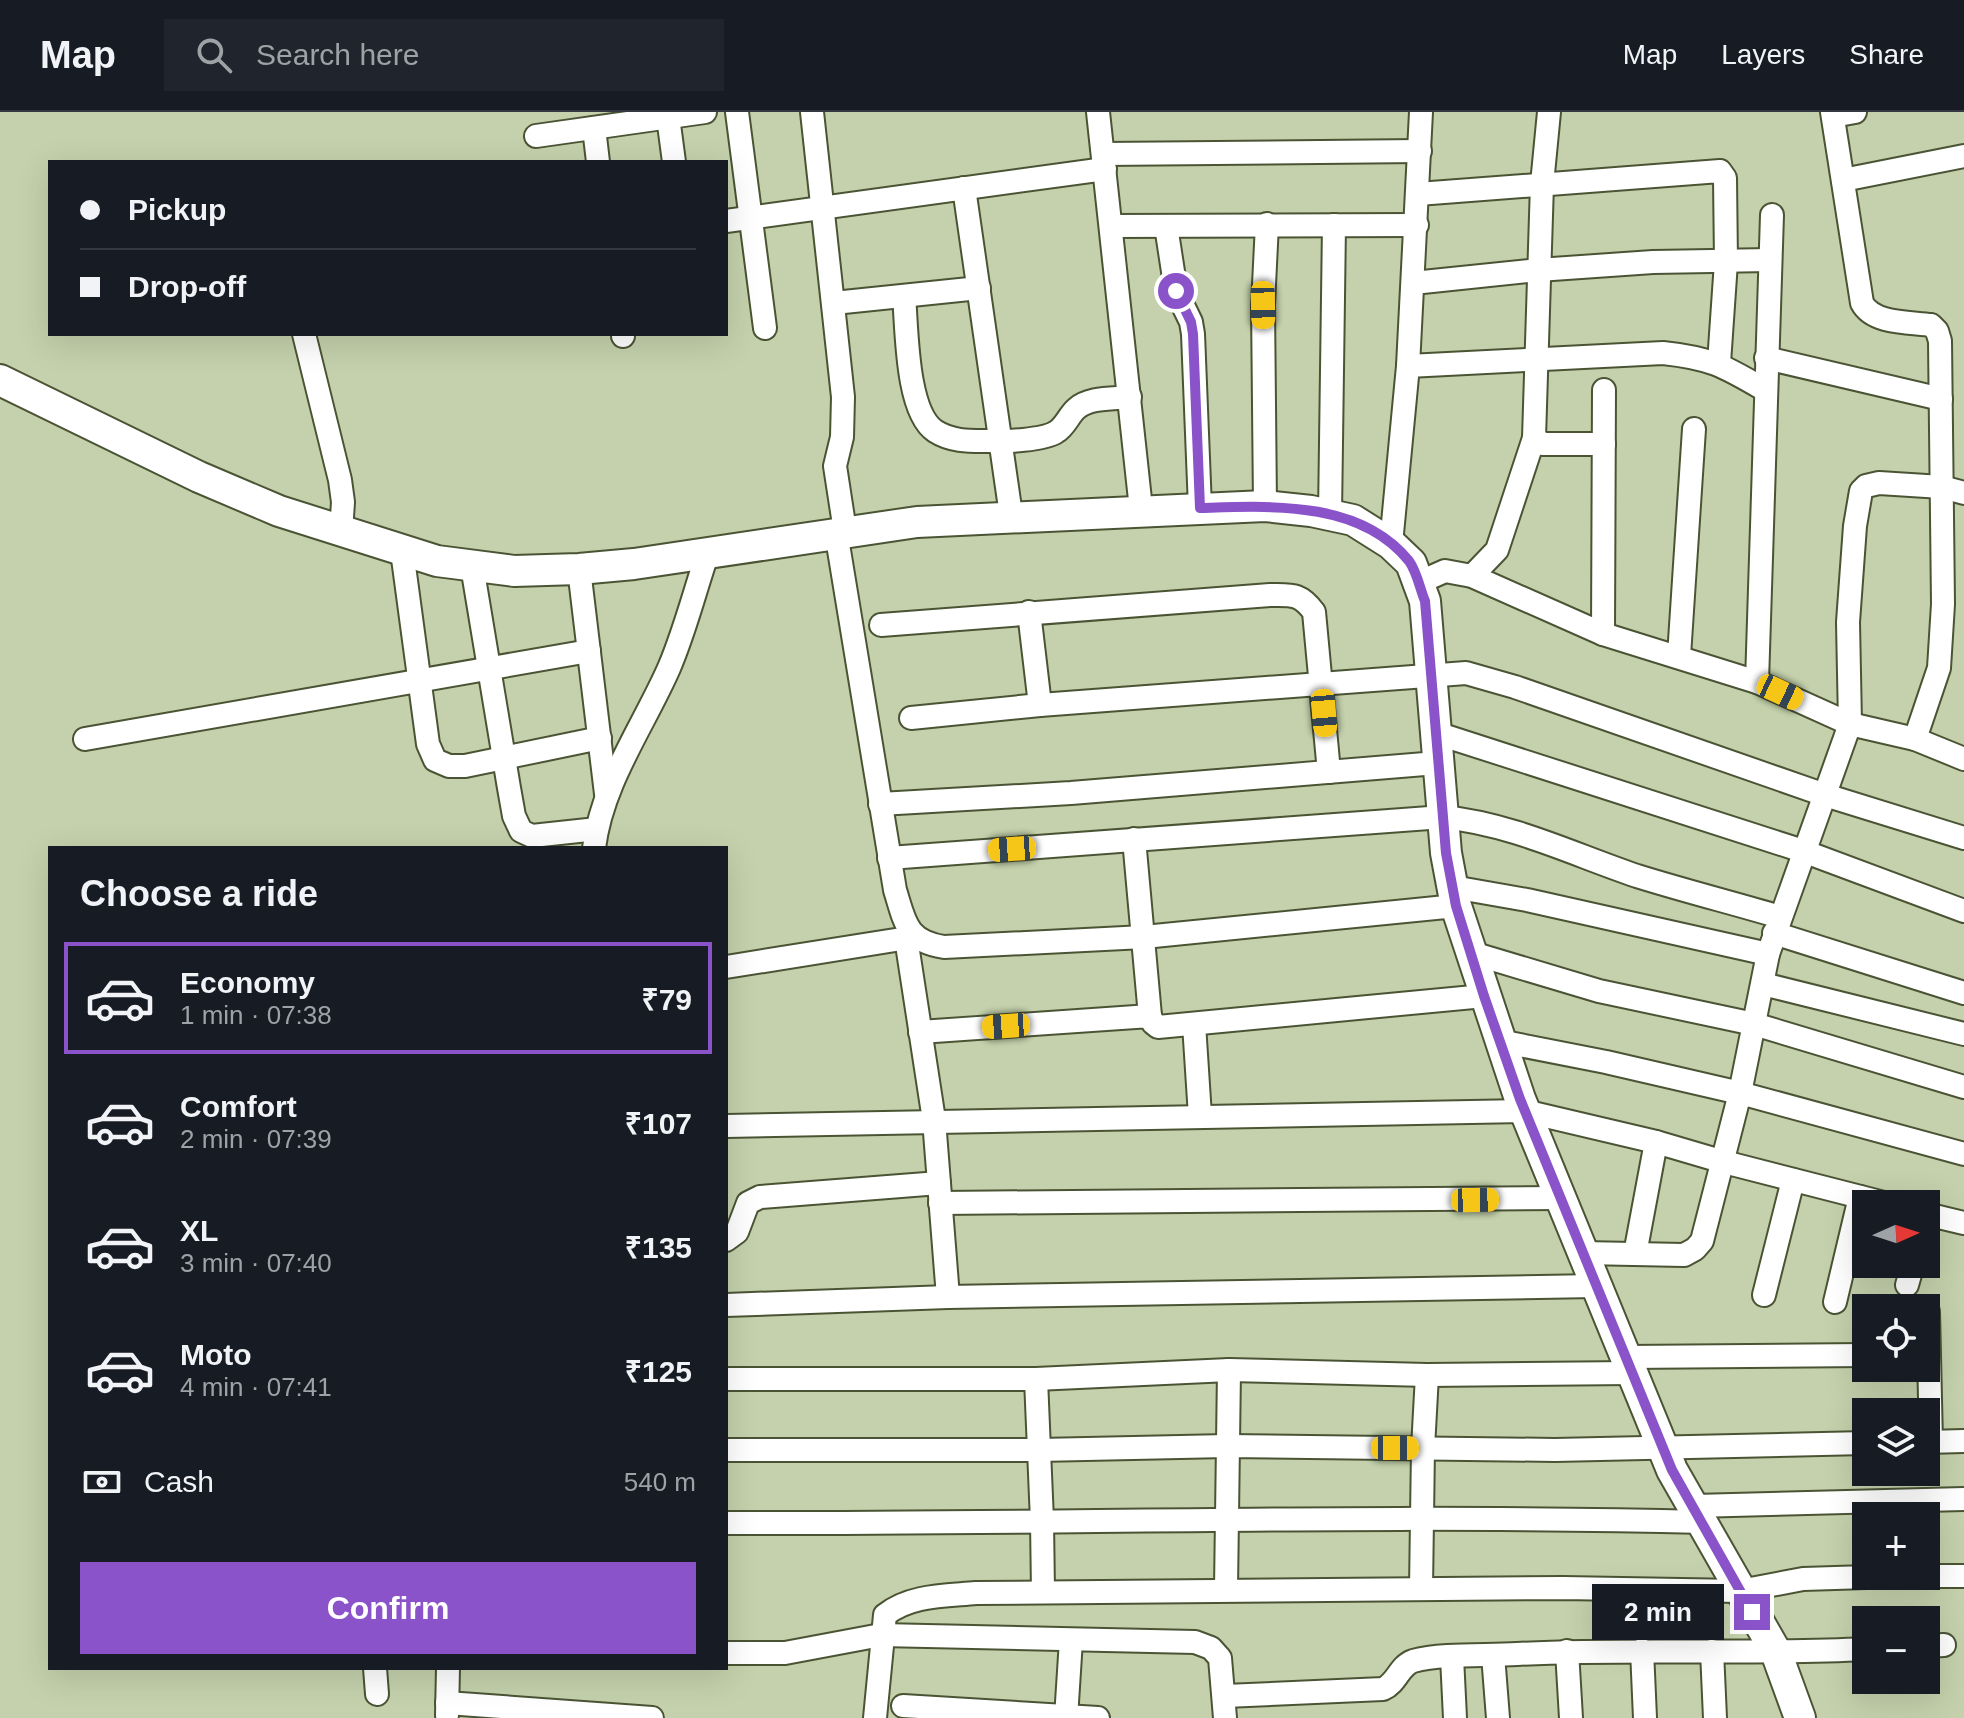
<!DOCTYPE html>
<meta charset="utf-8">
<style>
body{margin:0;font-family:Arial,sans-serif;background:#20242c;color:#f1f3f6;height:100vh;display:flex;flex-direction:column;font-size:30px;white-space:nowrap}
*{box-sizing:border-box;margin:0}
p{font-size:26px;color:#9ea1a6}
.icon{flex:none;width:44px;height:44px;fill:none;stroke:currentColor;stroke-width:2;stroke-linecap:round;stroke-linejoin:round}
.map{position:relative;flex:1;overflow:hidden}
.side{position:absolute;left:48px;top:734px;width:680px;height:824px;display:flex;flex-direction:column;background:#171b24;border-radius:0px;box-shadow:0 8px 32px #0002}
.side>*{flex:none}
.banner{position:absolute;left:48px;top:48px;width:680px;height:176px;border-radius:0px;box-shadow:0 8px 32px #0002;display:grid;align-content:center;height:176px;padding:0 32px;background:#171b24}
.needle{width:52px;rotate:87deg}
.buttons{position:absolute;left:1852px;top:1078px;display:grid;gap:16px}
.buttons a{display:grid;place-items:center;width:88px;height:88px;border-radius:0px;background:#171b24;box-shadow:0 8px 32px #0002;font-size:40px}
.end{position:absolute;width:36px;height:36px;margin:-18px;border:10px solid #8b53ca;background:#fff;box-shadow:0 0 0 4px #fff}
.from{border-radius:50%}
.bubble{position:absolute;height:56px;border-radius:0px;background:#171b24;box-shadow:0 8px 32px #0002;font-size:26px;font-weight:700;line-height:56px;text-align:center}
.car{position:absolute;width:24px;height:48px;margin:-24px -12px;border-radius:10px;box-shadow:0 0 6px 2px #0007;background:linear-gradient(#f5c518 24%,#345 0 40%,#f5c518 0 76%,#345 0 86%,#f5c518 0)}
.banner b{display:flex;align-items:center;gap:28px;height:76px;font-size:30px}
.banner b+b{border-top:2px solid #363941}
.banner i{width:20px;height:20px;background:#f1f3f6}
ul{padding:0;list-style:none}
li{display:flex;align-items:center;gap:24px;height:112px;margin:0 16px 12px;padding:0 16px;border:4px solid transparent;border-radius:0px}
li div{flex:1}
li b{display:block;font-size:30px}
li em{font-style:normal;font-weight:700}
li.on{border-color:#8b53ca}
li>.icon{width:72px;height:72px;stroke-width:1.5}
h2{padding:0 32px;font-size:36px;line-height:96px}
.pay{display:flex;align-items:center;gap:20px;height:88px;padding:0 32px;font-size:30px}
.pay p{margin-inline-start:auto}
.cta{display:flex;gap:16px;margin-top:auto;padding:16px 32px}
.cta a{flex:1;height:92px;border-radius:0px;background:#8b53ca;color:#fff;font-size:32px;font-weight:700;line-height:92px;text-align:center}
header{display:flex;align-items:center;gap:48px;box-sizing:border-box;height:112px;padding:0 40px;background:#171b24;border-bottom:2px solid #363941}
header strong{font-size:38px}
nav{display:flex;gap:44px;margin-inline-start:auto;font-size:28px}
.search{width:560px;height:72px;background:#20242c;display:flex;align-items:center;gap:20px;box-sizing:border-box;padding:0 28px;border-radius:0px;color:#9ea1a6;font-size:30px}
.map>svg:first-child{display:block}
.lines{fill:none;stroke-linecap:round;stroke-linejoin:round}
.street-casing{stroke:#4a5434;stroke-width:26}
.secondary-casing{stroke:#4a5434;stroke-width:34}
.street{stroke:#fff;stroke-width:22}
.secondary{stroke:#fff;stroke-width:30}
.route{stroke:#8b53ca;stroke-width:10}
</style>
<header>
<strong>Map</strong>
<div class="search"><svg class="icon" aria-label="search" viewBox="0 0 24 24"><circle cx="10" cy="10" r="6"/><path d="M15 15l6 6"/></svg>Search here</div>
<nav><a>Map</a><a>Layers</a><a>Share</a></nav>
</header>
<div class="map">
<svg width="1964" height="1606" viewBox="0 0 1964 1606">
<rect width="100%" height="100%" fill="#c4d1ac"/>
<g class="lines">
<g class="street-casing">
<g id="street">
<polyline points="737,0 765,216"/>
<polyline points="812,0 843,285 842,325 835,354 845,419"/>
<polyline points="1098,0 1141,397"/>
<polyline points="1549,0 1542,72 1534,326 1543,332 1604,332"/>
<path d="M1832,0L1862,191C1873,212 1909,210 1931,213L1937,219L1940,229L1943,492L1939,556L1915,627"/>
<polyline points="1833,4 1855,0"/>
<polyline points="668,5 674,50"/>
<polyline points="594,16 598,50"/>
<polyline points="536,24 705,0"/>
<polyline points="1103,42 1420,39"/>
<polyline points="1843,68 1964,44"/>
<polyline points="964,76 1011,403"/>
<polyline points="1418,82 1720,59 1725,66 1726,150 1719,251"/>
<polyline points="726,109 1105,57"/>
<polyline points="1112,114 1417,113"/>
<polyline points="1166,114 1176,179 1191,210 1193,222 1200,396"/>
<polyline points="1413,171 1538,158 1653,150 1770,148"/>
<path d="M904,184C907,217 906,299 935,319C952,330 971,329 989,329C1004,330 1044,328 1056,320C1065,315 1069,303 1076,297C1089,285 1113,287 1130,285"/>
<polyline points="834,191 979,176"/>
<polyline points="304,222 340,368 343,390 341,420"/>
<polyline points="623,222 623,224"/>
<polyline points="1766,246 1941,287"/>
<path d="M1408,254L1663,241C1711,246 1724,254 1765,278"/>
<polyline points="1265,394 1263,193 1267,112"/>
<polyline points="1330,403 1334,113"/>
<path d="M836,420L895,778C905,810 906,829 944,835L1144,825L1456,794"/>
<polyline points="1391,432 1408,254 1421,0"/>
<polyline points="402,439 428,632 435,648 449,654 465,654 600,626"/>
<polyline points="472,454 509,676 514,704 521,719 532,724 597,717"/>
<polyline points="579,457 606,682"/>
<polyline points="1472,464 1497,438 1534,326"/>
<polyline points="1418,471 1445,459 1472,464 1603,522 1757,570 1850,612 1915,627 1964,647"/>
<polyline points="1029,500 1040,593"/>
<path d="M881,513L1270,483C1292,483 1300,481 1314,500L1329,660"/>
<polyline points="1603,522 1604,278"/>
<polyline points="1679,544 1694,317"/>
<polyline points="1757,570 1772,103"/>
<polyline points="911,606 1040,593 1466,561 1515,575 1825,683 1964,726"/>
<polyline points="1436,621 1803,739 1964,799"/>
<polyline points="85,627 589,539"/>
<polyline points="880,692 1071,681 1437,651"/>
<polyline points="1134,727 1150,904"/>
<path d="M594,736C602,671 643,615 669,556C685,519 695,478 708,440"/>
<path d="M889,746L1443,705C1512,712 1572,742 1637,764C1685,779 1733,791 1780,805"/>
<polyline points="1453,775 1527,788 1768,842"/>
<polyline points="1774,821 1964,881"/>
<polyline points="906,826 934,1008 948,1185"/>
<polyline points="1472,841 1599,879 1754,912 1964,975"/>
<polyline points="726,855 914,825"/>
<polyline points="1763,872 1964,922"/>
<polyline points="1194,912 1200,1004"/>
<polyline points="920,920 1150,904 1153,911 1158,915 1484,884"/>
<polyline points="1499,929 1606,950 1740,981 1964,1042"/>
<polyline points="726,1014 1524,999 1656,1030 1724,1050 1888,1092"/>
<polyline points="940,1091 1560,1086"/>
<polyline points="1926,1102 1964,1111"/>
<polyline points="726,1128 737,1120 748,1091 760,1085 939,1071"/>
<polyline points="1583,1141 1684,1143 1695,1137 1702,1129 1740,981 1768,842 1850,612 1848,510 1855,414 1861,379 1866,374 1879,371 1942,375 1964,381"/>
<polyline points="1635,1142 1656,1030"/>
<polyline points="1907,1173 1913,1152"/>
<polyline points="1764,1183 1793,1068"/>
<polyline points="1835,1190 1860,1085"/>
<polyline points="726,1193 948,1185 1596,1174"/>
<polyline points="1928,1200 1931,1330"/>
<polyline points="1626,1245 1866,1243"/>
<polyline points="726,1267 1036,1267 1229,1258 1427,1263 1632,1261"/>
<polyline points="1036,1267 1042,1409 1043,1480"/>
<polyline points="1926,1330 1964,1329"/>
<polyline points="726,1338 1039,1338 1227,1334 1555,1338 1866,1331"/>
<polyline points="1694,1394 1964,1387"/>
<path d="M726,1411C1052,1412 1378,1402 1704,1410"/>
<polyline points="1926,1464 1964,1464"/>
<polyline points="1226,1477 1229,1258"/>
<polyline points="1421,1477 1423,1336 1427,1263"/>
<polyline points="1926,1534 1944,1533"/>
<polyline points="1642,1538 1645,1606"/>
<polyline points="1567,1539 1571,1606"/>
<polyline points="1712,1539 1715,1606"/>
<polyline points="726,1541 785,1541 881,1523 1195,1530 1211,1536 1220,1546 1225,1606"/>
<polyline points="1493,1543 1498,1606"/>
<polyline points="1452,1545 1455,1606"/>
<polyline points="375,1556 377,1582"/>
<path d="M1225,1584L1383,1577C1397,1571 1399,1554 1413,1549C1443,1541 1485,1544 1517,1542C1633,1536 1750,1543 1866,1537"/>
<polyline points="447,1591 652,1606"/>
<polyline points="903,1594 1098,1606"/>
<polyline points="447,1603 448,1556"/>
<path d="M875,1606L885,1503C910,1483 944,1484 976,1481L1563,1476L1740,1479L1803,1467L1899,1464"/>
<polyline points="1066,1606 1071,1528"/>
</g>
</g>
<g class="secondary-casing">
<polyline id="secondary" points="0,268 199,365 279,399 437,449 514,459 579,457 634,452 917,410 1265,394 1311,399 1353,408 1391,432 1411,451 1425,489 1446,741 1456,794 1520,987 1672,1358 1776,1540 1800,1606"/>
</g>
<use href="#street" class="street"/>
<use href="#secondary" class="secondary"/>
</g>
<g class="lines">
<path class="route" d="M1176,179L1191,210L1193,222L1200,396C1270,394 1360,388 1409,449C1417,460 1420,477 1425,489L1446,741L1456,794L1484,884L1520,987L1672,1358L1752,1500"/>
</g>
</svg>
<div class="buttons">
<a><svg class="needle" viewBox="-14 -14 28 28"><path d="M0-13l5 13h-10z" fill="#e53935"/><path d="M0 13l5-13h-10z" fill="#9ea1a6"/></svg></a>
<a><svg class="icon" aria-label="locate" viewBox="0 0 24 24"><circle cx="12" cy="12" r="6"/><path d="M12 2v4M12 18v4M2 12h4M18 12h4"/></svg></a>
<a><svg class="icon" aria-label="layers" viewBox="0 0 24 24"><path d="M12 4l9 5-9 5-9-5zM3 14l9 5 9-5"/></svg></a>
<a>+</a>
<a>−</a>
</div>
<i class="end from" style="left:1176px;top:179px"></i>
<i class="end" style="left:1752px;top:1500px"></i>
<div class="bubble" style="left:1592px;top:1472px;width:132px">2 min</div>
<i class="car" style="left:1263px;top:193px;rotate:179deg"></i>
<i class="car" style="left:1780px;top:580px;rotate:115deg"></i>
<i class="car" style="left:1324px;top:601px;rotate:175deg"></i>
<i class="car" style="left:1012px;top:737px;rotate:266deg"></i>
<i class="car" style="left:1006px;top:914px;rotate:266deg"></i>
<i class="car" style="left:1475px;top:1088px;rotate:89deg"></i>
<i class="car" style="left:1395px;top:1336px;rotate:90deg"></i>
<div class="banner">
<b><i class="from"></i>Pickup</b>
<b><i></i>Drop-off</b>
</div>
<section class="side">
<h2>Choose a ride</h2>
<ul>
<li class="on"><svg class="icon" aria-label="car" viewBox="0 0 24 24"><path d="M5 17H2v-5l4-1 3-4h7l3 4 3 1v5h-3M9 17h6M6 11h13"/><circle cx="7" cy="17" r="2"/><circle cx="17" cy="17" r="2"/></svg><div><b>Economy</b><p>1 min · 07:38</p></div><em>₹79</em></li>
<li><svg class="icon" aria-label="car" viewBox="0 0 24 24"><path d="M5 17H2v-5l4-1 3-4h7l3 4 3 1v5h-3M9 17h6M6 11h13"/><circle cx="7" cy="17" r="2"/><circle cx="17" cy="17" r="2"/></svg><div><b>Comfort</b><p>2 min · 07:39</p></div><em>₹107</em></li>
<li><svg class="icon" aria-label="car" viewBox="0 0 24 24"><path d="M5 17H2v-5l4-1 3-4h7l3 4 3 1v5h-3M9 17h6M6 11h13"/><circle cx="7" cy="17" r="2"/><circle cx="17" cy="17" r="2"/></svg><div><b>XL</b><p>3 min · 07:40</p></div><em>₹135</em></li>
<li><svg class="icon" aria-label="car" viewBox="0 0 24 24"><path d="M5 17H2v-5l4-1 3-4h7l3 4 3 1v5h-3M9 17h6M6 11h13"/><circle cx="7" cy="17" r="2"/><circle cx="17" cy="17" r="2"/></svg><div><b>Moto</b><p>4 min · 07:41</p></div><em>₹125</em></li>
</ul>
<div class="pay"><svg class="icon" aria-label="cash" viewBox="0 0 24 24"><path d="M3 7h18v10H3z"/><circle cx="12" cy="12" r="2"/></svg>Cash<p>540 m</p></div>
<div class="cta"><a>Confirm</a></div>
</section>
</div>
